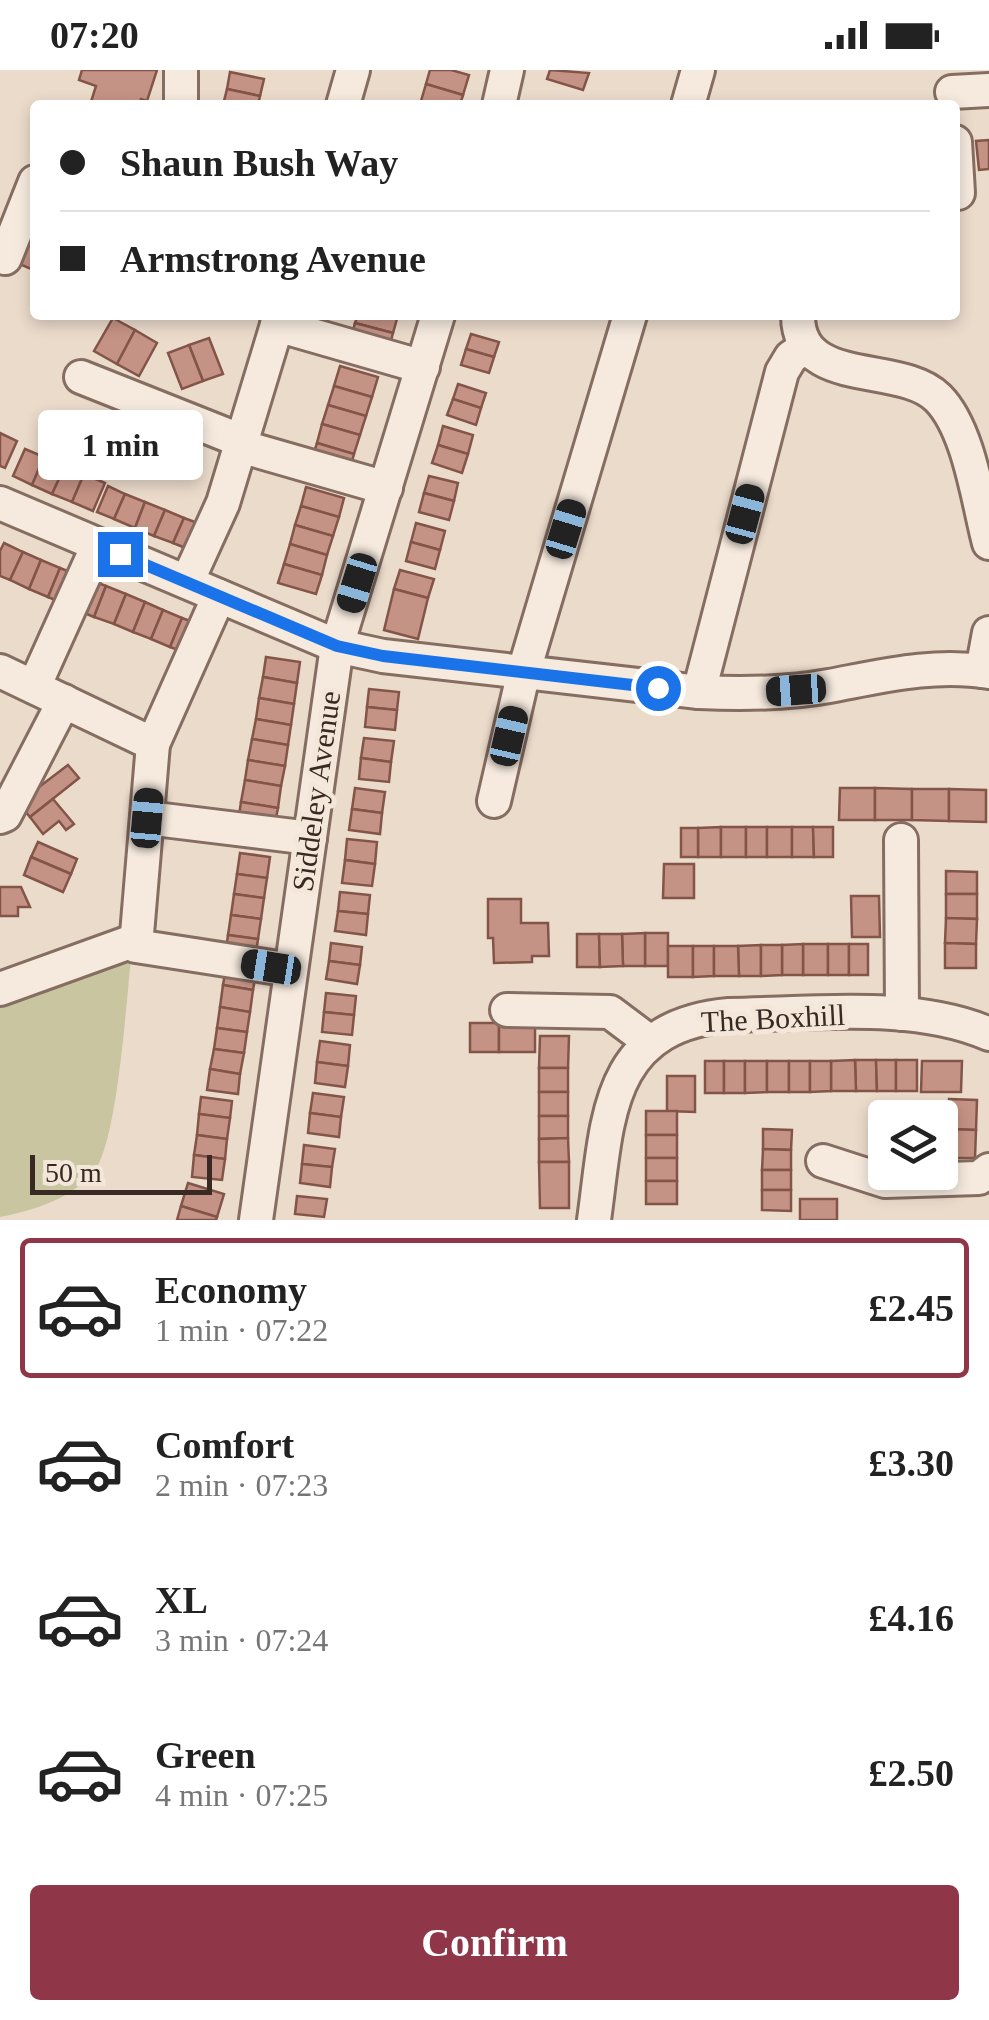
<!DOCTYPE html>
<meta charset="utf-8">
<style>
body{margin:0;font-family:Georgia,serif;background:#f6f6f6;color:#222;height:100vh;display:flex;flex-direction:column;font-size:38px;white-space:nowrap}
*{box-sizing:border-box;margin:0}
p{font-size:32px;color:#767676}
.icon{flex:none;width:55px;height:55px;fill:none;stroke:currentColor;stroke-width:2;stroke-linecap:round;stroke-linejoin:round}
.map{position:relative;height:1150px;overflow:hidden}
.sheet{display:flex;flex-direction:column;background:#fff;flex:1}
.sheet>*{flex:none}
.hud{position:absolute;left:30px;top:30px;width:930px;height:220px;border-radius:10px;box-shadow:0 5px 15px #0003;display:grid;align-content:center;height:220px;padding:0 30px;background:#fff}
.controls{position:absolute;left:868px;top:1030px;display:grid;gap:20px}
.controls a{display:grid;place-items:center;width:90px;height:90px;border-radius:10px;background:#fff;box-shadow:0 5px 15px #0003;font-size:50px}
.scale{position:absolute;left:30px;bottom:25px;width:182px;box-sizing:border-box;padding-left:10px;border:5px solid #382922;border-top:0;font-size:28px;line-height:35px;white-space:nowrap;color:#382922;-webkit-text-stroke:8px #f3e7da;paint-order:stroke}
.end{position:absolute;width:45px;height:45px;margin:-22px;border:12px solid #1a73e8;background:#fff;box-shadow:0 0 0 5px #fff}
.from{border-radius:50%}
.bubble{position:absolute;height:70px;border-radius:10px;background:#fff;box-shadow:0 5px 15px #0003;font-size:32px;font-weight:700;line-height:70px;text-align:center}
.car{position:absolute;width:30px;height:60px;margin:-30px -15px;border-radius:12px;box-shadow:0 0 8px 2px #0007;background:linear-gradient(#222 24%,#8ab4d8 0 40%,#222 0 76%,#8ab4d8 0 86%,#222 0)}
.hud b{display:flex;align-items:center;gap:35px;height:95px;font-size:38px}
.hud b+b{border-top:2px solid #e0e0e0}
.hud i{width:25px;height:25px;background:#222}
ul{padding:18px 0 0;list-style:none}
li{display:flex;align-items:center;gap:30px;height:140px;margin:0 20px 15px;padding:0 10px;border:5px solid transparent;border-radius:10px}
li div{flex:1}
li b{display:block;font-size:38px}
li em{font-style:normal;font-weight:700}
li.current{border-color:#8f3749}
li>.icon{width:90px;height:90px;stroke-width:1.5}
.action{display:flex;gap:20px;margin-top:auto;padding:20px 30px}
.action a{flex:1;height:115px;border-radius:10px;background:#8f3749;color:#fff;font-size:40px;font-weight:700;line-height:115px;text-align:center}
.status{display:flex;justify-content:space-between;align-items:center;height:70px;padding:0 50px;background:#fff;direction:ltr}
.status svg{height:28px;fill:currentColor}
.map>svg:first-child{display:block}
.green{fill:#c8c5a0}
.building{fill:#c59385;stroke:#835549;stroke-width:2.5}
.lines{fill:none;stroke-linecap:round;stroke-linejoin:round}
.minor-casing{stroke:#866d61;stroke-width:38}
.minor{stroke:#f6eade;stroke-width:32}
.route{stroke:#1a73e8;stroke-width:12}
.labels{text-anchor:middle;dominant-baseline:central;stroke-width:10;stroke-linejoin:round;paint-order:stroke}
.street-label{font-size:30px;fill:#382922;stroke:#f3e7da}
</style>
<div class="status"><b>07:20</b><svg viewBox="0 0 49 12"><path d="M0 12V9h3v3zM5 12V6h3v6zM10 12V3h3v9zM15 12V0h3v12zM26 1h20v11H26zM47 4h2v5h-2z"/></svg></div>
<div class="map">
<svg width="989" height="1150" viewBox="0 0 989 1150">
<rect width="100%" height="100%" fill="#ebdbcb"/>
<path class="green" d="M132,878C127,922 118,1070 95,1100C72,1129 35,1140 0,1147V930Z"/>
<g class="building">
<polygon points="82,0 157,0 147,31 141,29 139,35 90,35 96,16 79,10"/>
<polygon points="430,0 451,0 469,5 463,25 426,14"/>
<polygon points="550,0 589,3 583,20 547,9"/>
<polygon points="230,2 264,9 260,26 227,19"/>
<polygon points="426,14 463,25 460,35 421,31"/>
<polygon points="227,19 260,26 258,35 223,35"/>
<polygon points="989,70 989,99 979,100 976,71"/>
<polygon points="35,154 35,191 31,199 10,190"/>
<polygon points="358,245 398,245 393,263 355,253"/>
<polygon points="113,248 135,260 117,294 94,281"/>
<polygon points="355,253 393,263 388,282 350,271"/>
<polygon points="135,260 157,273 139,306 117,294"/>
<polygon points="471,264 499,272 494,287 466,279"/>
<polygon points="209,268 223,304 203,311 189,275"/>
<polygon points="189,275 203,311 182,319 168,283"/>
<polygon points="466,279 494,287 489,303 461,295"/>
<polygon points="340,296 378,307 372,327 334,316"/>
<polygon points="458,314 486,323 481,338 453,329"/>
<polygon points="334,316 372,327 366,346 328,335"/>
<polygon points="453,329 481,338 476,355 447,345"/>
<polygon points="328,335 366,346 360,365 322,354"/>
<polygon points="322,354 360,365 354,384 317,373"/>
<polygon points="443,356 473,365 468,384 438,375"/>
<polygon points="0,363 17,371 5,398 0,396"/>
<polygon points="317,373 354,384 349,402 311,391"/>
<polygon points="438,375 468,384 462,403 432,393"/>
<polygon points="25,379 44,387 32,415 13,406"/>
<polygon points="44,387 65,396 52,424 32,415"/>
<polygon points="65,396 84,404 72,432 52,424"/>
<polygon points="84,404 105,413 93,441 72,432"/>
<polygon points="429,406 458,413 454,431 424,423"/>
<polygon points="108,416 125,424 114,449 97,442"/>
<polygon points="306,417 344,428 339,447 301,436"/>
<polygon points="424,423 454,431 449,450 419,442"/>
<polygon points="125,424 145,432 135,458 114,449"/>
<polygon points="145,432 165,440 154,466 135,458"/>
<polygon points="301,436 339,447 333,466 295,455"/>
<polygon points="165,440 184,448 173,473 154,466"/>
<polygon points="184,448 203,455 193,481 173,473"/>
<polygon points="416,453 445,461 440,480 411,472"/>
<polygon points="295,455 333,466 327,485 290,474"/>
<polygon points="411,472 440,480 435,499 406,491"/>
<polygon points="4,473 23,482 10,510 0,506 0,481"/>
<polygon points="290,474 327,485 322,505 284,494"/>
<polygon points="23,482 41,490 29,519 10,510"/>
<polygon points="41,490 60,498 48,527 29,519"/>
<polygon points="284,494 322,505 316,524 278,513"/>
<polygon points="60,498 80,506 67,535 48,527"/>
<polygon points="400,500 434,509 428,528 394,519"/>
<polygon points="88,509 106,516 94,547 75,539"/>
<polygon points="106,516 126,524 114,554 94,547"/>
<polygon points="394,519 428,528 418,569 384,560"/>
<polygon points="126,524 145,532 133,562 114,554"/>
<polygon points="145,532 163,540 151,569 133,562"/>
<polygon points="163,540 182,548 170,577 151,569"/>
<polygon points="182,548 201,555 189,584 170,577"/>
<polygon points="266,587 300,592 297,613 263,607"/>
<polygon points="263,607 297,613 294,634 259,628"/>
<polygon points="369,619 399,622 397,640 367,637"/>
<polygon points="259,628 294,634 291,655 256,649"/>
<polygon points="367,637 397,640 395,660 365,657"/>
<polygon points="256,649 291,655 288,675 252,669"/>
<polygon points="364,668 394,671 391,692 361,688"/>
<polygon points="252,669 288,675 285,696 248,690"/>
<polygon points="361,688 391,692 389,712 359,709"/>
<polygon points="248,690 285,696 281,716 245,710"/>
<polygon points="68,695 79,708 30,747 18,733"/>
<polygon points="245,710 281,716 278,738 241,732"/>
<polygon points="355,718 385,722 382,743 352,739"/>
<polygon points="840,718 875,718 875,750 839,750"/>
<polygon points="875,718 912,719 912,750 875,750"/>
<polygon points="912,719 949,719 949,751 912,750"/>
<polygon points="949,719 986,720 986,752 949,751"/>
<polygon points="53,729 74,754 66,760 59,751 43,764 30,747"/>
<polygon points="241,732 278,738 274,758 238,752"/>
<polygon points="352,739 382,743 380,764 349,760"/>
<polygon points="721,757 721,787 698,787 698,758"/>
<rect x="721" y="757" width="25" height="30"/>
<rect x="746" y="757" width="21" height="30"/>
<rect x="767" y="757" width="25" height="30"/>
<polygon points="792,757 813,757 814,787 792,787"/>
<polygon points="813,757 833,757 833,787 814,787"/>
<rect x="681" y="758" width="17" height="29"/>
<polygon points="347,769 377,772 375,794 345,790"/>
<polygon points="38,772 77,789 71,804 31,787"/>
<polygon points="240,783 270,787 267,808 237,804"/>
<polygon points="31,787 71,804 63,822 24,805"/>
<polygon points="345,790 375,794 372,816 342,813"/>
<polygon points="664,794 694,794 694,828 663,828"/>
<polygon points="946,801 977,802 977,824 946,824"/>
<polygon points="237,804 267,808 264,828 234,824"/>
<polygon points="0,817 21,817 30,837 18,837 18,846 0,846"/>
<polygon points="340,822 370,825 368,844 338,841"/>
<polygon points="234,824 264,828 261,849 231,845"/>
<polygon points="946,824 977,824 977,849 946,848"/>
<polygon points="851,826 879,826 880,867 852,867"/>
<polygon points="488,829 521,829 521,853 548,853 549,886 532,886 532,892 494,893 493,868 488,868"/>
<polygon points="338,841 368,844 366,865 335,861"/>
<polygon points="231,845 261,849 258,869 228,865"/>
<polygon points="946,848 977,849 976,874 945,873"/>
<rect x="645" y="863" width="23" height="33"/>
<polygon points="645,863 645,896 623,896 622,864"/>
<polygon points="577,864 599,864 600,897 577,897"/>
<polygon points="599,864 622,864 623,896 600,897"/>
<polygon points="228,865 258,869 255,890 225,886"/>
<polygon points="331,873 362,877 360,895 329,891"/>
<polygon points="945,873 976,874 976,898 945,898"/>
<rect x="803" y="874" width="25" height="31"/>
<polygon points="803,874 803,905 782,905 782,875"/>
<rect x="828" y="874" width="21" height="31"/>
<rect x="849" y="874" width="19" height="31"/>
<polygon points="761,875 761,906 739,906 738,876"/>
<polygon points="761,875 782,875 782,905 761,906"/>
<rect x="668" y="876" width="25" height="31"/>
<polygon points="693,876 714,876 714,906 693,907"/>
<polygon points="714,876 738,876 739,906 714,906"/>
<polygon points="329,891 360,895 357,914 326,909"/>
<polygon points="226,898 256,903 253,920 223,915"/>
<polygon points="223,915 253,920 250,942 220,937"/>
<polygon points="326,923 356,926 354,945 324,942"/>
<polygon points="220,937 250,942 247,962 217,958"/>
<polygon points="324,942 354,945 352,965 322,962"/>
<rect x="470" y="953" width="29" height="29"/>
<rect x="499" y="953" width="36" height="29"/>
<polygon points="217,958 247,962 244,983 214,979"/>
<polygon points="540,966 569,966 568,998 539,998"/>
<polygon points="320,971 350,975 348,996 317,992"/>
<polygon points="214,979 244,983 240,1004 210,999"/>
<polygon points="855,990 876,990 877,1021 856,1021"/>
<polygon points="855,990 856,1021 831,1021 831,991"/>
<polygon points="876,990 896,990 896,1021 877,1021"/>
<rect x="896" y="990" width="21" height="31"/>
<rect x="705" y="991" width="19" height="32"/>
<rect x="724" y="991" width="21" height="32"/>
<polygon points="745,991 767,991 767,1022 745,1023"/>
<rect x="767" y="991" width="22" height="31"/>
<rect x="789" y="991" width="21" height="31"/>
<polygon points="810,991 831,991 831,1021 810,1022"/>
<polygon points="922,991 962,991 961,1022 921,1022"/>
<polygon points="317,992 348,996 345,1017 315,1013"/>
<rect x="539" y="998" width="29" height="24"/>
<polygon points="210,999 240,1004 238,1024 207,1020"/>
<polygon points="667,1006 695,1006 695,1042 667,1041"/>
<rect x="539" y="1022" width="29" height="24"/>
<polygon points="313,1023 344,1027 341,1047 310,1043"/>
<polygon points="201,1027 232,1031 230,1048 199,1044"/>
<polygon points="949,1029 977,1030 976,1060 949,1059"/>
<rect x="646" y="1041" width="31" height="24"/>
<polygon points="310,1043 341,1047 339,1067 308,1063"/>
<polygon points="199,1044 230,1048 227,1069 197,1065"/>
<polygon points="539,1046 568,1046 568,1068 539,1069"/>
<polygon points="763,1059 792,1060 791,1080 763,1079"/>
<polygon points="949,1059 976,1060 975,1088 948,1088"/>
<polygon points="197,1065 227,1069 225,1089 194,1085"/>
<rect x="646" y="1065" width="31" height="23"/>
<polygon points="568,1068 569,1092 539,1092 539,1069"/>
<polygon points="304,1075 335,1079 332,1097 302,1094"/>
<polygon points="763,1079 791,1080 791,1100 762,1100"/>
<polygon points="194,1085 225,1089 222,1110 192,1107"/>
<rect x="646" y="1088" width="31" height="23"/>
<polygon points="539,1092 569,1092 569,1138 540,1138"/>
<polygon points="302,1094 332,1097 330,1117 300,1113"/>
<rect x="762" y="1100" width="29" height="20"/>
<rect x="646" y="1111" width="31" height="23"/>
<polygon points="188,1113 224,1124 217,1147 181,1136"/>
<polygon points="762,1120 791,1120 791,1141 762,1140"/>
<polygon points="297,1126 327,1129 324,1147 295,1144"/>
<rect x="800" y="1129" width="37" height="21"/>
<polygon points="181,1136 217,1147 216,1150 177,1150"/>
</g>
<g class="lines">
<g class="minor-casing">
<g id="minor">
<polyline points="181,0 181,35"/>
<polyline points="952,22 989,20"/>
<polyline points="343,35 353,0"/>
<polyline points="499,35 507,0"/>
<polyline points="688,35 698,0"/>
<polyline points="955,72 958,123"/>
<polyline points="5,188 35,112"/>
<path d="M798,245C798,320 900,290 938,328C969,359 978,431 989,473"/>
<polyline points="277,255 423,297"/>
<polyline points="81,307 242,371"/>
<polyline points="240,376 386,418"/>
<path d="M0,433L337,576L383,586L699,622C742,624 786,624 829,616C883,606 934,593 989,602"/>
<polyline points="187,512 223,433 280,245"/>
<polyline points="0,601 153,674 136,876 291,900"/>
<polyline points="982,601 989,563"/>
<polyline points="34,617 98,475"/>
<polyline points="699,622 782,302 791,287 806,277"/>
<polyline points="153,674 219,526"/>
<polyline points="494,731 524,601 630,245"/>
<polyline points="0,747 5,745 64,631"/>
<polyline points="147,748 310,768"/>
<polyline points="901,770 902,944"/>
<polyline points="0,919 136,870"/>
<polyline points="507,940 610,942 650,972"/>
<polyline points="823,1091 885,1111 979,1108 989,1100"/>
<polyline points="256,1150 337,576 438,245"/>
<path d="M594,1150C608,1051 604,956 729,945C810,944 915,931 989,964"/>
</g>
</g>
<use href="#minor" class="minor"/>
</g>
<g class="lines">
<polyline class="route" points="120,484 337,576 383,586 658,618"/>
</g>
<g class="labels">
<g class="street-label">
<text transform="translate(316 721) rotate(-82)">Siddeley Avenue</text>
<text transform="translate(773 948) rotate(-3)">The Boxhill</text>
</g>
</g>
</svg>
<div class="controls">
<a><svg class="icon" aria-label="layers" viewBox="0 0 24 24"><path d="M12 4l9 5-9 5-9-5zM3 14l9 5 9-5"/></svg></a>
</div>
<div class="scale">50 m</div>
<i class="end from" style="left:658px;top:618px"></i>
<i class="end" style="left:120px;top:484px"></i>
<div class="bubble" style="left:38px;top:340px;width:165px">1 min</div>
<i class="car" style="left:745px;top:444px;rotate:15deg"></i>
<i class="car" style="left:566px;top:459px;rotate:17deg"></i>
<i class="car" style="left:357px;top:513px;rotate:197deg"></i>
<i class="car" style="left:796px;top:620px;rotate:266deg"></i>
<i class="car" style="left:509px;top:666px;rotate:13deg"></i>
<i class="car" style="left:147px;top:748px;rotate:5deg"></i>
<i class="car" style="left:271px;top:897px;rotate:279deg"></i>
<div class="hud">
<b><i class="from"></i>Shaun Bush Way</b>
<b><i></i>Armstrong Avenue</b>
</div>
</div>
<section class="sheet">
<ul>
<li class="current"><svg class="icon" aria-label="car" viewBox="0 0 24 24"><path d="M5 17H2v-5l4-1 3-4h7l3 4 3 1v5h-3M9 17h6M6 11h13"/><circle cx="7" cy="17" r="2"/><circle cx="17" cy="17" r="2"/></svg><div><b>Economy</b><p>1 min · 07:22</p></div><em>£2.45</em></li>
<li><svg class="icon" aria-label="car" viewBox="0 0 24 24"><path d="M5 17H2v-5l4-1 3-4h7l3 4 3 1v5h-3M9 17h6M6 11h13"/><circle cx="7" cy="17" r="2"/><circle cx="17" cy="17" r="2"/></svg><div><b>Comfort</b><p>2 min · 07:23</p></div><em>£3.30</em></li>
<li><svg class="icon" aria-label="car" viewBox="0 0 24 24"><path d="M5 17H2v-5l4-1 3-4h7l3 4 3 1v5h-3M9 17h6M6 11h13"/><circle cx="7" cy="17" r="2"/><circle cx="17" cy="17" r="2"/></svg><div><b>XL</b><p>3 min · 07:24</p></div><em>£4.16</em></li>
<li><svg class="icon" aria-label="car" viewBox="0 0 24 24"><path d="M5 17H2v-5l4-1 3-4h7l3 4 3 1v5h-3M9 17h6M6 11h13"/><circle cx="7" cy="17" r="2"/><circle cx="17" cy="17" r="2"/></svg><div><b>Green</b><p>4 min · 07:25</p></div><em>£2.50</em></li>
</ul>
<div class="action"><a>Confirm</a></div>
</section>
